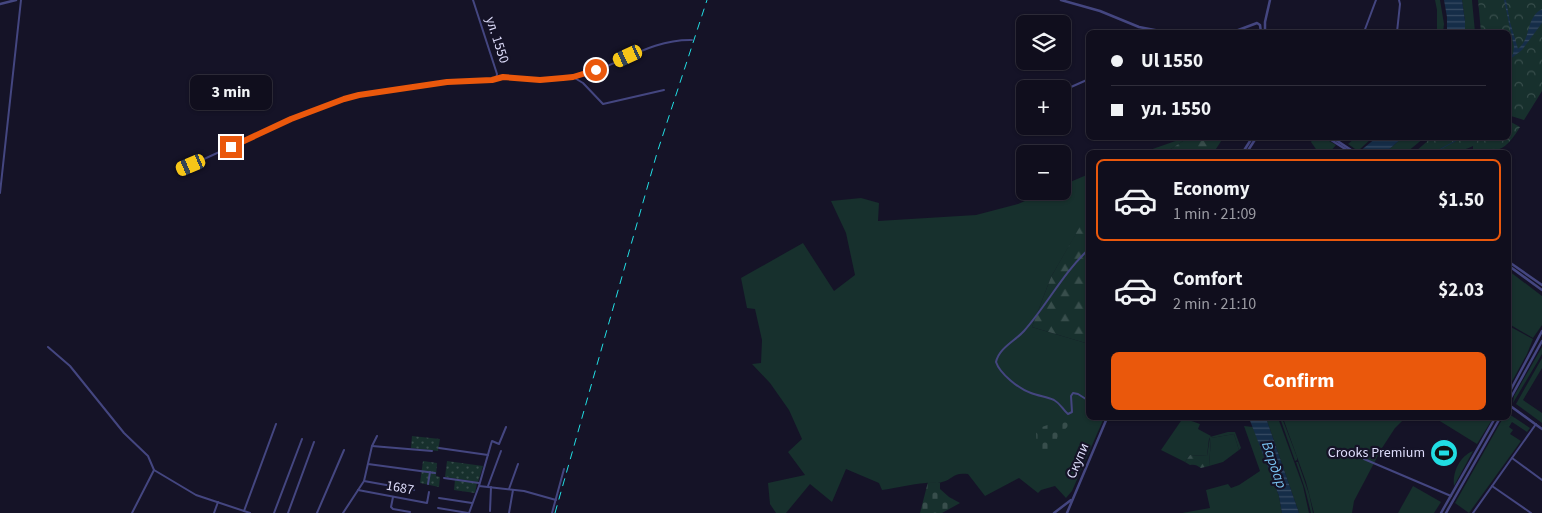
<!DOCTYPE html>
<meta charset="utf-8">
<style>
body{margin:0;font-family:"Source Sans 3",sans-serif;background:#191726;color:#f1f3f6;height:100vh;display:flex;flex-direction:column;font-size:19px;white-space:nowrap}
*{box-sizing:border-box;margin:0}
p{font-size:16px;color:#9c9ca4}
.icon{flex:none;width:28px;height:28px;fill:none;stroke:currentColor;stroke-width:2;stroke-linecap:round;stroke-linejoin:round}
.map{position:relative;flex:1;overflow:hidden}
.sheet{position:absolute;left:1086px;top:150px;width:425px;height:270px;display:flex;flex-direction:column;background:#100e1d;border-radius:8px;box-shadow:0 1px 4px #0004,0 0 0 1px #302e3b}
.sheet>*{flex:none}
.hud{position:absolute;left:1086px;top:30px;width:425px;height:110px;border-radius:8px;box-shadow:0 1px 4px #0004,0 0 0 1px #302e3b;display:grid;align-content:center;height:110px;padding:0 25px;background:#100e1d}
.tools{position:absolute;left:1016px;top:15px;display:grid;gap:10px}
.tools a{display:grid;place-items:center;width:55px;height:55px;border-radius:8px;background:#100e1d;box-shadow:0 1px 4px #0004,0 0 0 1px #302e3b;font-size:25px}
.end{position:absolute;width:22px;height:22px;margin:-11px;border:6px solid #ea580c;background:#fff;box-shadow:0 0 0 2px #fff}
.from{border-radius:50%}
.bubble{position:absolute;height:35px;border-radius:8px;background:#100e1d;box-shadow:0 1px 4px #0004,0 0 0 1px #302e3b;font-size:16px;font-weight:700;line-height:35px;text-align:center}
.car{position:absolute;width:15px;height:30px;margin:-15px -8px;border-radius:6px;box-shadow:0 0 4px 1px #0007;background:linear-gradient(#f5c518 24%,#345 0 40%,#f5c518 0 76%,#345 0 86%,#f5c518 0)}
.hud b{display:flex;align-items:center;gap:18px;height:48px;font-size:19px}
.hud b+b{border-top:1px solid #302e3b}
.hud i{width:12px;height:12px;background:#f1f3f6}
ul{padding:9px 0 0;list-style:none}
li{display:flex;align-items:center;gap:15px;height:82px;margin:0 10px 8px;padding:0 15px;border:2px solid transparent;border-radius:8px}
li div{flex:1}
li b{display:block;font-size:19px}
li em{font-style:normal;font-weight:700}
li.on{border-color:#ea580c}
li>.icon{width:45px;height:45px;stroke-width:1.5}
.cta{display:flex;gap:10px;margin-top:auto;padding:10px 25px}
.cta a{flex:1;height:58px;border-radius:8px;background:#ea580c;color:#fff;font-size:20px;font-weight:700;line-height:58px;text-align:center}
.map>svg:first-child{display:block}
.grass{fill:#17302d}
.forest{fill:url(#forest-firs)}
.cemetery{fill:url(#cemetery-stones)}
.park{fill:url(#park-crowns)}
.garden{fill:url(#garden-dots)}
.water{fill:url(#water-rules)}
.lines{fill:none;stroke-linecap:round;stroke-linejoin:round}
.stream{stroke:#152d48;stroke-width:1}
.minor{stroke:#444680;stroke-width:2}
.tertiary{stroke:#444680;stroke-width:2.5}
.rail{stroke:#21dee3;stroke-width:1;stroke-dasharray:8 6;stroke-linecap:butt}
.route{stroke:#ea580c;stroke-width:6}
.labels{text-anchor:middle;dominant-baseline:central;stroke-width:4.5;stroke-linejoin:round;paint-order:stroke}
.street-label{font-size:14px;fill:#deddfb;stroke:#151327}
.poi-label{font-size:14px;fill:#deddfb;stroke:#151327;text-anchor:end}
.water-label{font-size:15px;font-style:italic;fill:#78c0ee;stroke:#151327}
</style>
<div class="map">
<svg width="1542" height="513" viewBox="0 0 1542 513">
<defs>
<pattern id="forest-firs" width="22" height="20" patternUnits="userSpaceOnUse" patternTransform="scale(1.25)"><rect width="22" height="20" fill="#17302d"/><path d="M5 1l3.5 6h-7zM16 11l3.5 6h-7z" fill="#384e4c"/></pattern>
<pattern id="cemetery-stones" width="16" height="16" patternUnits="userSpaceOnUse" patternTransform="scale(1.25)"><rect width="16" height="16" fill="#17302d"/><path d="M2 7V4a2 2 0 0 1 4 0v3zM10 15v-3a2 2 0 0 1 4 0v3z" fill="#384e4c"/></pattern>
<pattern id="park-crowns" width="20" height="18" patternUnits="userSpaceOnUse" patternTransform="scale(1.25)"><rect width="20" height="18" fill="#17302d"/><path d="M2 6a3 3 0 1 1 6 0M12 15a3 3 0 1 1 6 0" fill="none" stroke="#384e4c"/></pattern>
<pattern id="garden-dots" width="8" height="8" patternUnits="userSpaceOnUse" patternTransform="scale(1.25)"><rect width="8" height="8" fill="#17302d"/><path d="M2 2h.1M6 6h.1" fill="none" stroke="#384e4c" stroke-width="1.8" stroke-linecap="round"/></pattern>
<pattern id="water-rules" width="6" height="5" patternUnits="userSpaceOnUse" patternTransform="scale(1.25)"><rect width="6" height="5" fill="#152d48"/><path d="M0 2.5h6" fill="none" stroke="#374b63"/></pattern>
</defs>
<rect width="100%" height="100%" fill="#151327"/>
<g class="grass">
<polygon points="1435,0 1440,0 1444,24 1443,32 1437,32 1437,10"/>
<polygon points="1462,0 1472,0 1475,32 1465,32 1465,21"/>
<polygon points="1184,138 1188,138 1166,152 1144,152"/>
<polygon points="1313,138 1324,138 1336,145 1330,152 1318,152 1311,142"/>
<polygon points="1355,138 1372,138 1358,151 1348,144"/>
<polygon points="1402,138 1424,138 1407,152 1386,152"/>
<path d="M1089,174V222L1082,224L1051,277L1032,327L1089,344V418H1104L1072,491L1066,498L1055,486L1041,490L1038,493L1019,478L985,496L968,474C952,472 954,479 942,482C937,484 931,482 926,483C911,484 896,488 882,490L879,483L846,469L832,502L810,484L786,513H776L770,504L768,483L805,475L788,452L802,439L789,410L770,383L752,364L761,363L762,340L755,309L747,308L741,278L803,243L834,291L855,275L846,233L831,201L861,198L879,203L878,221L976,215L1018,204L1048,191H1062L1063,185Z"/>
<polygon points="1509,271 1542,296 1542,325 1533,338 1509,324"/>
<polygon points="1509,326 1533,339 1527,354 1509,387"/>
<polygon points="1542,347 1542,354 1513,403 1514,396"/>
<polygon points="1542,358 1542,368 1523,400 1542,413 1542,423 1516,404"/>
<polygon points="1509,414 1530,428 1527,432 1512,422 1509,427 1513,430 1510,434 1521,441 1469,513 1455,503 1503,418 1509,418"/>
<polygon points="1183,418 1200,424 1198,429 1211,436 1209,439 1207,456 1190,455 1185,462 1161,450"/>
<polygon points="1266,418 1278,418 1303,486 1309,513 1299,513"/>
<polygon points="1280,418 1282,418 1297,457 1297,460 1295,461"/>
<polygon points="1283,418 1405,418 1395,428 1382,448 1354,501 1352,513 1314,513 1306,482"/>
<polygon points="1435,418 1493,418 1477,444"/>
<polygon points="1244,426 1253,427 1279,496 1282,513 1182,513 1210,508 1206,490 1228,484 1231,488 1239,485 1260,471"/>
<polygon points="1234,434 1239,450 1223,462 1209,466 1211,438"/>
<path d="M1473,451L1454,486C1452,472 1460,456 1473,451Z"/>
<polygon points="1296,462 1298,462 1309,494 1313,513 1311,513 1305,489"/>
<polygon points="1413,486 1441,502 1434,513 1398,513"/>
</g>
<g class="forest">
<polygon points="1188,138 1223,138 1214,152 1166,152"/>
<polygon points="1089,222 1089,344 1032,327 1051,277 1082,223"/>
<path d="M1228,432H1235L1241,448L1239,450L1234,434L1211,438L1209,466L1201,468C1197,465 1194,464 1190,465L1185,462L1190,455L1207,456L1210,437Z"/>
</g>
<g class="cemetery">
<path d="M1063,418L1069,425L1057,438L1059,444L1048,450L1037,453L1036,430C1045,425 1054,424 1063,418Z"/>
<polygon points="928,482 940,483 940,489 949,497 960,503 942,513 920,513"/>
</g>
<g class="park">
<polygon points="1478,0 1542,0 1542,91 1524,120 1511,116 1509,119 1509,32 1481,32"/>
<path d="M1509,121L1520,127C1505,151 1499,152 1473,152V146C1456,155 1435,152 1415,152L1431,138H1509Z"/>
</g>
<g class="garden">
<polygon points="412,436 440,439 438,451 411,448"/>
<polygon points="423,461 437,463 436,476 440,477 439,487 420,483"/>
<polygon points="447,461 483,466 478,482 445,477"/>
<polygon points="455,480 477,483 475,493 454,490"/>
</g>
<g class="water">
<polygon points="1444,0 1462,0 1465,21 1465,32 1447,32 1447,17"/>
<path d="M1504,0H1506L1510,22L1518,49C1532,38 1525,18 1542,9V23L1522,50L1509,60V57L1513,54L1514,47Z"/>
<polygon points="1376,138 1402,138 1386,152 1359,152"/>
<polygon points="1249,418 1266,418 1299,513 1282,513 1279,496"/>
</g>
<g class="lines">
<polyline class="stream" points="1435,152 1461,138"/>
<g class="minor">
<polyline points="1364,32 1376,0"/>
<polyline points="1397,32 1400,4 1399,0"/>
<polyline points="573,77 583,83 603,104 664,90"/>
<path d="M497,78C505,76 513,78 521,79C539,80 557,81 575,77C616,68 648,39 692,40"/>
<polyline points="1059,88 1064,85 1071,87 1089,79"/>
<polyline points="178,171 291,119 344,99 359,95 447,82 496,80 497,74 473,0"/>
<polyline points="0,193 21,0"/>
<path d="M1089,249C1063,273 1047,305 1024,331C1015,341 999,348 996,362C1000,374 1019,389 1031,393C1039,396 1047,397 1054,400C1061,404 1062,409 1068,414L1072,412L1071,396L1073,393L1078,394L1089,401"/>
<polyline points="48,347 70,366 124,433 148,456 154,470 196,495 250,513"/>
<polyline points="372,446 432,451"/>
<polyline points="439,448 488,455"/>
<polyline points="1512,458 1542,480"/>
<polyline points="1364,459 1451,496"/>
<polyline points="368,464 435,473"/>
<polyline points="444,478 479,483"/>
<polyline points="364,481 414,490"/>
<polyline points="428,484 430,472"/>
<polyline points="479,486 524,491 556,500"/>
<polyline points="488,486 501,451"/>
<polyline points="1492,486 1531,513"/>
<polyline points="509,489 518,464"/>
<polyline points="358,490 427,503 429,492"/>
<polyline points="393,497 391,507 393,509 410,512"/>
<polyline points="439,498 472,503"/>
<polyline points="438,508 468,513"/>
<polyline points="244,511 276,424"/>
<polyline points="490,511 491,487"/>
<polyline points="132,513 154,470"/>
<polyline points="214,513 218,502"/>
<polyline points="274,513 302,439"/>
<polyline points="288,513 314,442"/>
<polyline points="317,513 344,450"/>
<polyline points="343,513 364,481 372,446 377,436"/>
<polyline points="469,513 479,486 491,444 492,441 499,444 506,427"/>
<polyline points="509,513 513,490"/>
<polyline points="552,513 564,469"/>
<polyline points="1473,513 1536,424"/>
</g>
<g class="tertiary">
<polyline points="1061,0 1100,11 1139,27 1165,32"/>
<polyline points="0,4 16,0"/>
<polyline points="1233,32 1257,23 1260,25 1261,32"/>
<polyline points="1265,32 1265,22 1270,0"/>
<polyline points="1328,138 1350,152"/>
<polyline points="1333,138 1354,152"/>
<polyline points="1243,152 1252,138"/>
<polyline points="1247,152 1256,138"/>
<polyline points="1509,262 1542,285"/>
<polyline points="1509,266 1542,290"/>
<polyline points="1509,393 1542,331"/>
<polyline points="1509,401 1542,341"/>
<polyline points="1509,405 1542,429"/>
<polyline points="1054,513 1071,500"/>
<polyline points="1067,513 1107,418"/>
<polyline points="1441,513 1495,418"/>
<polyline points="1446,513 1500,418"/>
</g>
<polyline class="rail" points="555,513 657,153 707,0"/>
</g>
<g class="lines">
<polyline class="route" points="231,147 291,119 344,99 359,95 447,82 492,80 503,77 540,80 563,78 573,77 596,70"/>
</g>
<defs>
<g id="stadium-disc" transform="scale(1.4375)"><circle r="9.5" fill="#21dee3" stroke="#151327"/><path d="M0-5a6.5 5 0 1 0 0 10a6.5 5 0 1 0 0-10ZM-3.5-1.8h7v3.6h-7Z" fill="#111"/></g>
</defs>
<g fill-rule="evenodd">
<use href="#stadium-disc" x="1444" y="453"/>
</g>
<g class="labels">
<g class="street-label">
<text transform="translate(497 40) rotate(72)">ул. 1550</text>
<text transform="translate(1078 461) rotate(-67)">Скупи</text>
<text transform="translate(400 488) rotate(10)">1687</text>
</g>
<g class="poi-label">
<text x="1425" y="453">Crooks Premium</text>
</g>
<g class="water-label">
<text transform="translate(1274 465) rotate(71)">Вардар</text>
</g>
</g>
</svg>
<div class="tools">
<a><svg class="icon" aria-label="layers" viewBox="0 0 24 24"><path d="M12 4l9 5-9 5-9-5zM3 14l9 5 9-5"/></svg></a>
<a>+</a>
<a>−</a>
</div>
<i class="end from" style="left:596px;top:70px"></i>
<i class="end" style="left:231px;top:147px"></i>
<div class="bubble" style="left:190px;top:75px;width:82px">3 min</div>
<i class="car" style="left:628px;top:56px;rotate:245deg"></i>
<i class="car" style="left:191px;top:165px;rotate:247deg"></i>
<div class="hud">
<b><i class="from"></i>Ul 1550</b>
<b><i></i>ул. 1550</b>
</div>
<section class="sheet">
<ul>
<li class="on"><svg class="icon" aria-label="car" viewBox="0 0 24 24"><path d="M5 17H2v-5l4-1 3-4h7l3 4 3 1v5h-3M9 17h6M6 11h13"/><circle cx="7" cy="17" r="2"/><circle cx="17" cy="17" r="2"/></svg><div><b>Economy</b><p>1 min · 21:09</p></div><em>$1.50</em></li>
<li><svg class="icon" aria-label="car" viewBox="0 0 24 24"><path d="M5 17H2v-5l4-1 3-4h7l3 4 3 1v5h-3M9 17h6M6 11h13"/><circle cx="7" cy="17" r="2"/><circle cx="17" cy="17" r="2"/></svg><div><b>Comfort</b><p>2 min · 21:10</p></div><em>$2.03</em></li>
</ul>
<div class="cta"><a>Confirm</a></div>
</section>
</div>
